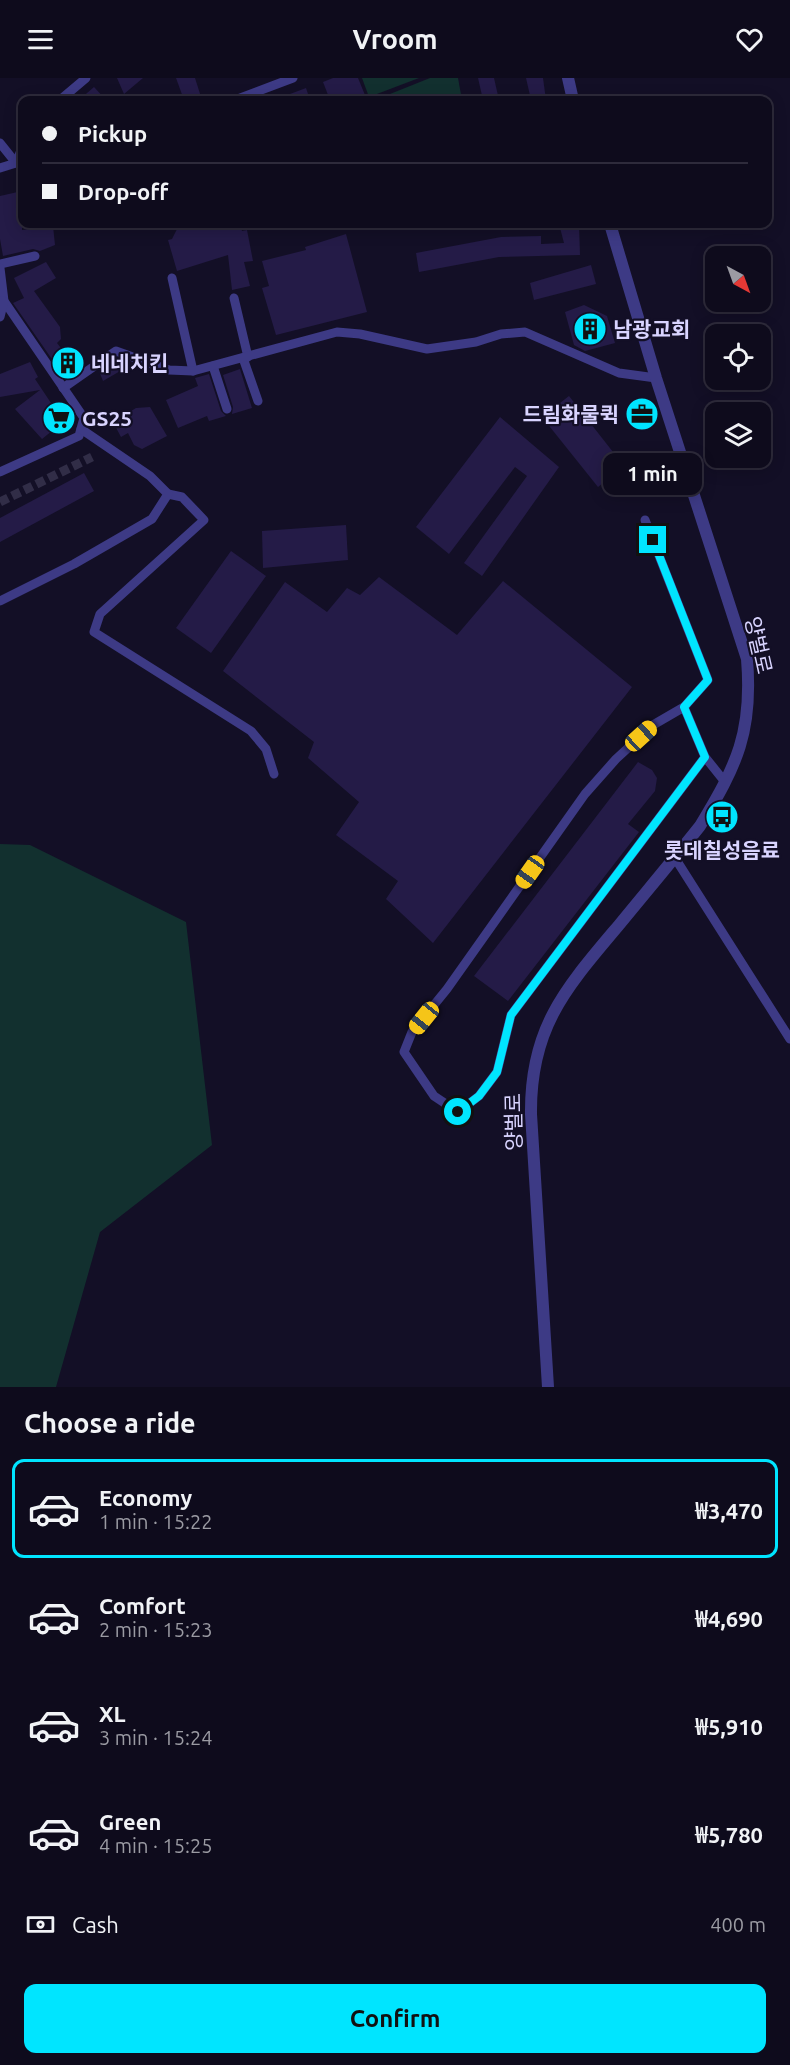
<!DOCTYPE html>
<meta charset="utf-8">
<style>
body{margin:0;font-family:Ubuntu,"Noto Sans KR",sans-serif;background:#171425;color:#f1f3f6;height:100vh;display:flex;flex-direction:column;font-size:22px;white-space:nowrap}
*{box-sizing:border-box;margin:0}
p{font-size:20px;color:#9b9ba3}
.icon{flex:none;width:33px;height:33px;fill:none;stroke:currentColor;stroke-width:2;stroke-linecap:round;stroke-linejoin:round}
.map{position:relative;height:1309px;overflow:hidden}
.sheet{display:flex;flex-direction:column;background:#0e0b1c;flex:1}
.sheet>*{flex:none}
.top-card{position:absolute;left:18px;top:18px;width:754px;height:132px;border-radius:12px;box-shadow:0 3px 15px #0003,0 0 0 2px #2e2b3b;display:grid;align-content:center;height:132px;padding:0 24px;background:#0e0b1c}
.needle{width:39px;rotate:139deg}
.controls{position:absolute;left:705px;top:168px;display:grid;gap:12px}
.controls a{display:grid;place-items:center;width:66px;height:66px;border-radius:12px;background:#0e0b1c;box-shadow:0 3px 15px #0003,0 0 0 2px #2e2b3b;font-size:30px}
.end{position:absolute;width:27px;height:27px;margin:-14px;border:8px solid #00e5ff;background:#111;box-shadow:0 0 0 3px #111}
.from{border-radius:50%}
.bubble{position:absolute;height:42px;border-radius:12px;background:#0e0b1c;box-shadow:0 3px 15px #0003,0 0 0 2px #2e2b3b;font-size:20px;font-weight:600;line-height:42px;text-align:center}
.car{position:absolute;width:18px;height:36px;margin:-18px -9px;border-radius:8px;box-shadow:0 0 4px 2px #0007;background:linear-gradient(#f5c518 24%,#345 0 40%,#f5c518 0 76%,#345 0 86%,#f5c518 0)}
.top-card b{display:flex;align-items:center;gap:21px;height:57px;font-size:22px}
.top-card b+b{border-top:2px solid #2e2b3b}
.top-card i{width:15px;height:15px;background:#f1f3f6}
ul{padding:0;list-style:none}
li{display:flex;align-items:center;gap:18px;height:99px;margin:0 12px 9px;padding:0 12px;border:3px solid transparent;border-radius:12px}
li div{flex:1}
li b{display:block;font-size:22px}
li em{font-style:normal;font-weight:600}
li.on{border-color:#00e5ff}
li>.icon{width:54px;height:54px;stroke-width:1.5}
h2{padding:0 24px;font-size:27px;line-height:72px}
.pay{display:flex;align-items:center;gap:15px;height:66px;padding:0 24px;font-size:22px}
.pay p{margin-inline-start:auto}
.action{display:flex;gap:12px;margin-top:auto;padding:12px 24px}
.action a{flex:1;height:69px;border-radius:12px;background:#00e5ff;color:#111;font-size:24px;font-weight:600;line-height:69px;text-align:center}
header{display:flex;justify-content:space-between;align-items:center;height:78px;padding:0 24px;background:#0e0b1c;font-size:27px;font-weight:600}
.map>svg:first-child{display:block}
.green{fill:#12302f}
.building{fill:#241b47}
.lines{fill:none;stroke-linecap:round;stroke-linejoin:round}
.minor-tunnel{stroke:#312d47;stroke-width:9;stroke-dasharray:9 4.5;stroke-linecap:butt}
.minor{stroke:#3d3a85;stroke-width:9}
.tertiary{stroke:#3d3a85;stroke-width:12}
.route{stroke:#00e5ff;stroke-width:8}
.labels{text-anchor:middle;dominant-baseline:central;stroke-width:4.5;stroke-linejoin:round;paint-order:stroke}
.poi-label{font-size:21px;font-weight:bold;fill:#d9d4ff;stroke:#130f26;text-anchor:start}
.street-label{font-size:21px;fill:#d9d4ff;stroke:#130f26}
</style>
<header><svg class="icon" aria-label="menu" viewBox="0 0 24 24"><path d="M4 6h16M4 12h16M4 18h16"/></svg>Vroom<svg class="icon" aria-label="heart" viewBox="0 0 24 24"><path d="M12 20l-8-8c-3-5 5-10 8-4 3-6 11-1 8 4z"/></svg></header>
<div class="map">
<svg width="790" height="1309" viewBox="0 0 790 1309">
<rect width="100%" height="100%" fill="#130f26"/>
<g class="green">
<polygon points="362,0 419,0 369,19"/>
<polygon points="430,0 458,0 462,22 375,22"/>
<polygon points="0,766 30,767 186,844 212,1067 100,1154 56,1309 0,1309"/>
</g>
<g class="building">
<polygon points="117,0 143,0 124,16"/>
<polygon points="176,0 195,0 202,22 184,22"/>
<polygon points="333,0 358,0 367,22 330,22 323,4"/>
<polygon points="478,0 494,0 499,22 483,22"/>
<polygon points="526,0 543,0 546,22 531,22"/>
<polygon points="94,9 106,22 79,22"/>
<polygon points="306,10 310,22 274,22"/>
<polygon points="22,113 22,152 53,148 55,167 40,173 33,171 3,178 0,161 0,118"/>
<polygon points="186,146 187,148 213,146 214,151 232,147 233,150 241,149 242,153 247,152 253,183 244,184 250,208 232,212 228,177 177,193 168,162 172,161 179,147"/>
<polygon points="559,146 579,146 580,177 499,179 419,194 416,175 501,159 541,158 541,166 564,165"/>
<polygon points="346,156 367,234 276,257 262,210 269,208 262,183 306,172 305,169"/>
<polygon points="46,184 56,200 34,213 60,249 61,261 57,265 67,278 70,277 72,280 77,278 83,288 65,300 13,225 24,220 14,200"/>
<polygon points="591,187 596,206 534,222 530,205"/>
<polygon points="584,227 607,238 615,265 585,273 574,267 565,234"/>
<polygon points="117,282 122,292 103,303 99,293"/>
<polygon points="30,284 38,299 35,301 53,328 56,326 68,340 42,361 15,331 40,312 0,319 0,296"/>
<polygon points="240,291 252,330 232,336 233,329 223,297"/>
<polygon points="209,296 221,333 226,338 209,343 207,338 178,350 166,322 198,308 195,300"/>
<polygon points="569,318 624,388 598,409 542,339"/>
<polygon points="150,329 167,358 142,371 134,367 128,355 121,359 113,344 136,330"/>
<polygon points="500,339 559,389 482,498 464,485 527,398 515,389 449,476 416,449"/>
<polygon points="84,395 94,413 0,464 0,440"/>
<polygon points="346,447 348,482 263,490 262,453"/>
<polygon points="231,473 266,498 211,575 176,550"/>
<polygon points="379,499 457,557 503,503 632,609 433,865 386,821 398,803 336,757 359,724 308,680 314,664 223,593 285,504 327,534 347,510 360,517"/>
<polygon points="638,684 652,692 657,700 655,713 628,746 639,754 508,923 474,898"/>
</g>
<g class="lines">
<polyline class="minor-tunnel" points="0,424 92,379"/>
<g class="minor">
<polyline points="60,22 86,0"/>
<polyline points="235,22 293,0"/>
<polyline points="0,65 16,85 20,85"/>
<polyline points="0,90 16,85 22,70"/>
<polyline points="0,186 35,178"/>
<polyline points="0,190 4,223 84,340 79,358 0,394"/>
<polyline points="172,200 193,293"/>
<polyline points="234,220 248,279"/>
<polyline points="0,239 4,223 2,223"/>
<polyline points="243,280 258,323"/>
<polyline points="213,288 227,331"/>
<polyline points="63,310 116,273 169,292 193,293 337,254 360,256 427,271 476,264 501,256 525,254 619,295 656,300"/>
<polyline points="168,416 182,419 204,442 100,536 94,554 251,653 266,671 274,696"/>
<polyline points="645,442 708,602 684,629"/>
<polyline points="0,523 74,486 152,441 168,416 150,398 81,351"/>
<polyline points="705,679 684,629 653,647 616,681 585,716 447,911 412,954 404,974 434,1018 458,1034 479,1018 497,994 511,937 705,679 725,704"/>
<polyline points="675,780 790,961"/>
</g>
<g class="tertiary">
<polyline points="568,0 573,22"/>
<path d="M548,1309L531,1036C530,949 566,910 619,847C646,814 673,782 700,748C737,687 753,654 747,581L656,300L610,146"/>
</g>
</g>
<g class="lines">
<polyline class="route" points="458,1034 479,1018 497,994 511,937 705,679 684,629 708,602 653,462"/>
</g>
<defs>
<g id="building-disc" transform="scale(1.725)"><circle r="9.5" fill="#00e5ff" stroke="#130f26"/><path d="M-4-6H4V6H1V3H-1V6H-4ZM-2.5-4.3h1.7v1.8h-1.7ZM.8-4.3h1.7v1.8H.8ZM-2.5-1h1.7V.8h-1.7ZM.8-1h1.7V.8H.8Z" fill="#111"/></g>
<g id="office-disc" transform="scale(1.725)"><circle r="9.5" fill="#00e5ff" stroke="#130f26"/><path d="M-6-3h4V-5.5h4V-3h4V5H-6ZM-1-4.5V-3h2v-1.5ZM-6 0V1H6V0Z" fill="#111"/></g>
<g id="supermarket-disc" transform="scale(1.725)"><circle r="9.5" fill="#00e5ff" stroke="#130f26"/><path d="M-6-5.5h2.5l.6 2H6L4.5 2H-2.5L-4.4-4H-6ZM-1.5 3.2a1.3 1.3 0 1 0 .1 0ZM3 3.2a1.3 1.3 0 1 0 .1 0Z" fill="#111"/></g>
<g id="bus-disc" transform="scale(1.725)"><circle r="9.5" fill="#00e5ff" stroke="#130f26"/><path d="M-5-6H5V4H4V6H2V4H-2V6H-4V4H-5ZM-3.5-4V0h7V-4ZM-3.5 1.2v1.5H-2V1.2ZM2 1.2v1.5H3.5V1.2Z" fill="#111"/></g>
</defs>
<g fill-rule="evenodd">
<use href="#building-disc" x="590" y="251"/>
<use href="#building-disc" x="68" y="285"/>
<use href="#office-disc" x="642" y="336"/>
<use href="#supermarket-disc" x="59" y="340"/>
<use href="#bus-disc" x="722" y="739"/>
</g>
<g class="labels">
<g class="poi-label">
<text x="613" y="251">남광교회</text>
<text x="91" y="285">네네치킨</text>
<text x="619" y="336" text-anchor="end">드림화물퀵</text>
<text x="82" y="340">GS25</text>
<text x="722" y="772" text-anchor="middle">롯데칠성음료</text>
</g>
<g class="street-label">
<text transform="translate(759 567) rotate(77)">양벌로</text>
<text transform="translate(513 1044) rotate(-91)">양벌로</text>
</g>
</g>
</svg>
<div class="controls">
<a><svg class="needle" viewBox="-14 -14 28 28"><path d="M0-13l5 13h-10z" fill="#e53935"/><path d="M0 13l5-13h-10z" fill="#9b9ba3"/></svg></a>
<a><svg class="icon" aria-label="locate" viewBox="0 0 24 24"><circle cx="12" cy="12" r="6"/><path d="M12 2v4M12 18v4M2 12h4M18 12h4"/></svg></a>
<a><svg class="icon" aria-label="layers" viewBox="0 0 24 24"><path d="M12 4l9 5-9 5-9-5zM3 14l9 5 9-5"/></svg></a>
</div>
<i class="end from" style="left:458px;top:1034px"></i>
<i class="end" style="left:653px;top:462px"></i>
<div class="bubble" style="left:603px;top:375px;width:99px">1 min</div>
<i class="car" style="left:641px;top:658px;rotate:48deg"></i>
<i class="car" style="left:530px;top:794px;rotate:215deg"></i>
<i class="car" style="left:424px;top:940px;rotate:219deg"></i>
<div class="top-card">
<b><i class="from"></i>Pickup</b>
<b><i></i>Drop-off</b>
</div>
</div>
<section class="sheet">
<h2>Choose a ride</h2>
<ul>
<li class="on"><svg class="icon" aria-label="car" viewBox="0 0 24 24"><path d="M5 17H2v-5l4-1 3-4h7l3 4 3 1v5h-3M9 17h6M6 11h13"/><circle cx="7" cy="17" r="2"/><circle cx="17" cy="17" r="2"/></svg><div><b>Economy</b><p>1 min · 15:22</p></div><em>₩3,470</em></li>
<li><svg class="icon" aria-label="car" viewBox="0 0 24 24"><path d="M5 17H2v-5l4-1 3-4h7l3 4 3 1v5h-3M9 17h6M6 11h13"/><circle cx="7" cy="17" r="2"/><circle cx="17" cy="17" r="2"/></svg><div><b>Comfort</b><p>2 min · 15:23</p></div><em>₩4,690</em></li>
<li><svg class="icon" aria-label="car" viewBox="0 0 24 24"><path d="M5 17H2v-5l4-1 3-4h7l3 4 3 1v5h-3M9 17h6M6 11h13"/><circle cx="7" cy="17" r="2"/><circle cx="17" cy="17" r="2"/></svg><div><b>XL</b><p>3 min · 15:24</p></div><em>₩5,910</em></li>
<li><svg class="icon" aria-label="car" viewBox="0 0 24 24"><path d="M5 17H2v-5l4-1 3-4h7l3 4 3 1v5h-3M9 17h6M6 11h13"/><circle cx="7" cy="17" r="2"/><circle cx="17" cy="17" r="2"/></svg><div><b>Green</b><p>4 min · 15:25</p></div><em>₩5,780</em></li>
</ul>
<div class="pay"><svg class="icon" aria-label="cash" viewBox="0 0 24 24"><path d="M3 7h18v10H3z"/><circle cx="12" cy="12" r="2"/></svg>Cash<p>400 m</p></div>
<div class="action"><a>Confirm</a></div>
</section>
